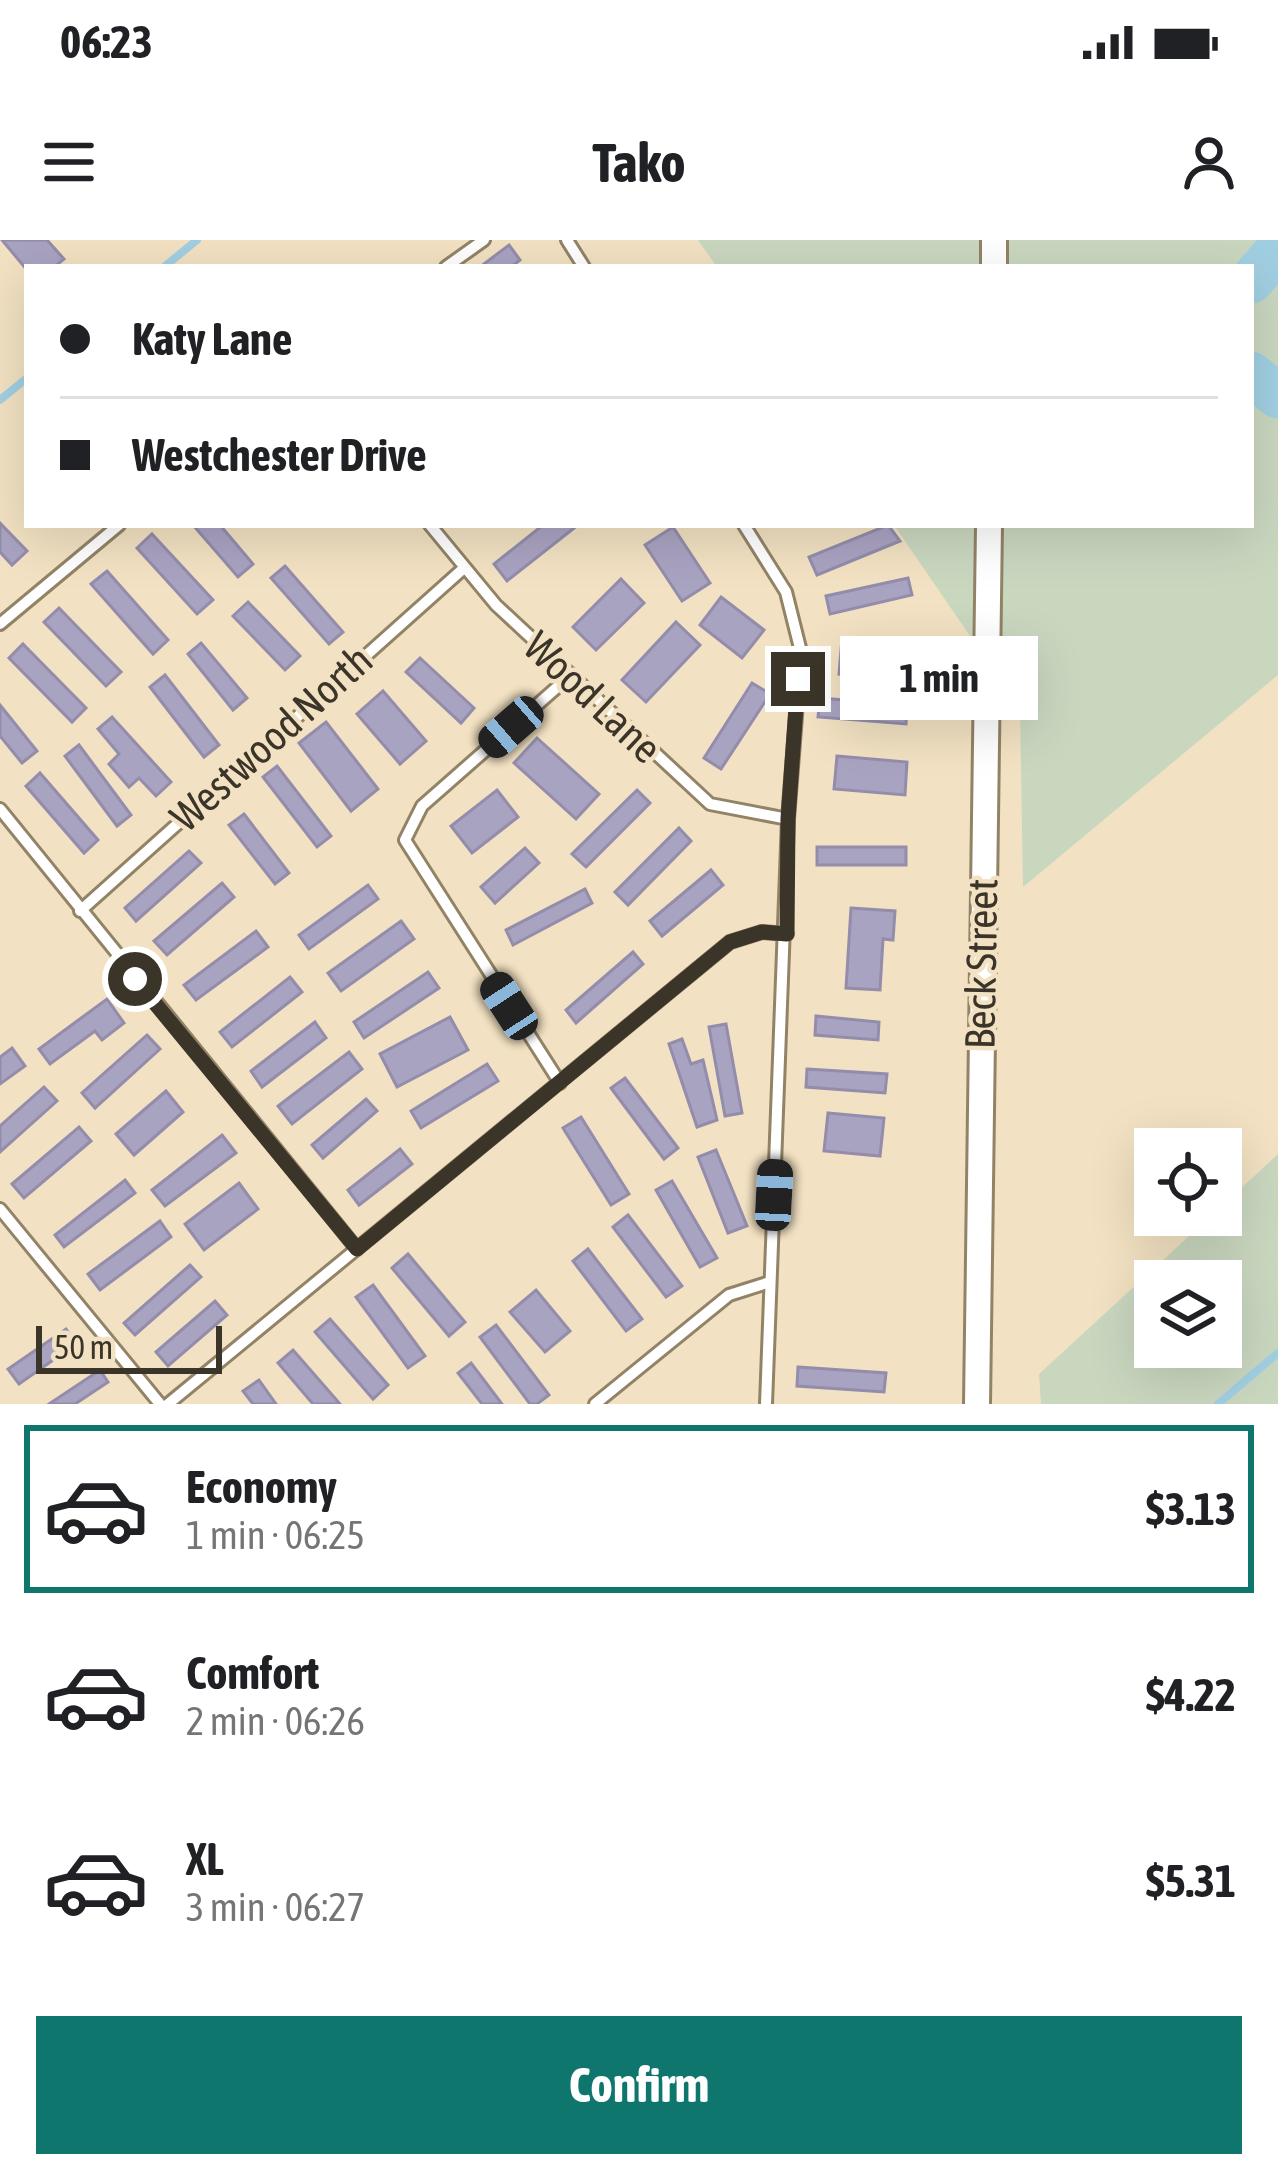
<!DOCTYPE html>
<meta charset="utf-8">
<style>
body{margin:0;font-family:"Asap Condensed",sans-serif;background:#f6f6f6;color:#202124;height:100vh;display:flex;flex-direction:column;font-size:45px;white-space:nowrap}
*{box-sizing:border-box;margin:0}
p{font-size:39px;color:#757577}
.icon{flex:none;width:66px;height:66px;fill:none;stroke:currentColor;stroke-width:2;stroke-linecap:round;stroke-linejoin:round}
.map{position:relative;height:1164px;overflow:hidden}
.details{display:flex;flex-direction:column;background:#fff;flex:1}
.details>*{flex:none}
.banner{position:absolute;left:24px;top:24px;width:1230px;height:264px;border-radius:0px;box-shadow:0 12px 48px #0002;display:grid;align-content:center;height:264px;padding:0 36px;background:#fff}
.tools{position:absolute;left:1134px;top:888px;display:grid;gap:24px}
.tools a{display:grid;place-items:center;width:108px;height:108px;border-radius:0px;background:#fff;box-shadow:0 12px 48px #0002;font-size:60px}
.scale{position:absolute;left:36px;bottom:30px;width:186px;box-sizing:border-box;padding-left:12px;border:6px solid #3b3428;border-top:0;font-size:33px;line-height:42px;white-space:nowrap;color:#3b3428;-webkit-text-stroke:9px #f2e1c2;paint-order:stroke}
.end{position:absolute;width:54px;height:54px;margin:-27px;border:15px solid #3b3428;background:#fff;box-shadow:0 0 0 6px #fff}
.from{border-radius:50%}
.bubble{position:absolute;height:84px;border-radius:0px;background:#fff;box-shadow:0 12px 48px #0002;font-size:39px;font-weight:700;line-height:84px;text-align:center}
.car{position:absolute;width:36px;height:72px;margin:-36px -18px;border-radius:15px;box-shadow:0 0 9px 3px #0007;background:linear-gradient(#222 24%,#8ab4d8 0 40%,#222 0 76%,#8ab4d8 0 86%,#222 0)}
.banner b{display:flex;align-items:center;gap:42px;height:114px;font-size:45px}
.banner b+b{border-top:3px solid #e0e0e0}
.banner i{width:30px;height:30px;background:#202124}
ul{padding:21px 0 0;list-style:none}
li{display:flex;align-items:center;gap:36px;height:168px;margin:0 24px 18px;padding:0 12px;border:6px solid transparent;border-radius:0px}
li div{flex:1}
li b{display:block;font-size:45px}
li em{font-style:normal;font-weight:700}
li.selected{border-color:#0f766e}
li>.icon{width:108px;height:108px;stroke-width:1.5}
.cta{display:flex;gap:24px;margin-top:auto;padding:24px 36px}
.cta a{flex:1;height:138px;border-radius:0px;background:#0f766e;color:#fff;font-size:48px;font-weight:700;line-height:138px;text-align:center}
.status{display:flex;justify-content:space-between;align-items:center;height:84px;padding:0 60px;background:#fff;direction:ltr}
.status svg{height:33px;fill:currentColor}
header{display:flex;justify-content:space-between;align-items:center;height:156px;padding:0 36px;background:#fff;font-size:54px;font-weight:700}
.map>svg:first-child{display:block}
.green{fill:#cad7bf;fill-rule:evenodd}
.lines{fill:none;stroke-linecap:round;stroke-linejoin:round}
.stream{stroke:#a1cfe2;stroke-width:8}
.river{stroke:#a1cfe2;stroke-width:45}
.building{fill:#a9a3c2;stroke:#938dab;stroke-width:3}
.service-casing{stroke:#928367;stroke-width:16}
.tertiary-casing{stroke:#928367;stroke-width:30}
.service{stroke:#fff;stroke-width:10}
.tertiary{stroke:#fff;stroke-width:24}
.route{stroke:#3b3428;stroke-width:15}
.labels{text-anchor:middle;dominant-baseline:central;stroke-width:9;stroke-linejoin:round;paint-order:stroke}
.street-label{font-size:42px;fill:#3b3428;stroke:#f2e1c2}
</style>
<div class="status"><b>06:23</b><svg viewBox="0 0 49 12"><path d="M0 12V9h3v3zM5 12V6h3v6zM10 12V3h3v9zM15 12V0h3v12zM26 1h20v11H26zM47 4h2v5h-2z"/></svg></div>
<header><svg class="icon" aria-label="menu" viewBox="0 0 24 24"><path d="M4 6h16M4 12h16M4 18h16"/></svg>Tako<svg class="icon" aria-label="person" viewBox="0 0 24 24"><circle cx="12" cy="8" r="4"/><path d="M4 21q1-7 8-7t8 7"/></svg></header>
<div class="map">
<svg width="1278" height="1164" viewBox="0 0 1278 1164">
<rect width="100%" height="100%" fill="#f2e1c2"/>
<g class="green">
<polygon points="698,0 1278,0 1278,435 1023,647 1020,469 894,285 1251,285 1251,27 717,27"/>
<path d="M1278,914V1164H1041L1039,1134L1212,975H1221V967ZM1155,1041H1221V1107H1155Z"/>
</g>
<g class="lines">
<g class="stream">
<polyline points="164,27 197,0"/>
<polyline points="0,160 27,138"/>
<polyline points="1218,1164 1278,1113"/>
</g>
<g class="river">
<polyline points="1251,41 1278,10"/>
<polyline points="1251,134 1278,156"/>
</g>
</g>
<g class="building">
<polygon points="2,0 47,0 64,19 54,27 27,30"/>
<polygon points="509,5 520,20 511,27 480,27"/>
<polygon points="0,283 27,311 12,325 0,312"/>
<polygon points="193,285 220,285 253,324 238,337"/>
<polygon points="543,285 578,285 507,341 494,324"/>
<polygon points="888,285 900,301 817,335 809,317"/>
<polygon points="673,287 710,343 682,361 645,305"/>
<polygon points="152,294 213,360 197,374 137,308"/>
<polygon points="285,326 343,392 329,404 271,338"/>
<polygon points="107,331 168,400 153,414 91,344"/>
<polygon points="908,338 912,355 830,374 826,356"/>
<polygon points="621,339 644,363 596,410 573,387"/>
<polygon points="721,357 764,390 742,418 700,385"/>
<polygon points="248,362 300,416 285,430 233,376"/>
<polygon points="59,368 121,432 106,446 44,382"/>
<polygon points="676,382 700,405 646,462 622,440"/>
<polygon points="842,398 907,403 904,439 839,434"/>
<polygon points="201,403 247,458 233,470 188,414"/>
<polygon points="23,404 86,468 72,482 9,418"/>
<polygon points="420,418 474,468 461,483 406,432"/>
<polygon points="165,435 219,505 204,517 150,447"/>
<polygon points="752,443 770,454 721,529 704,518"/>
<polygon points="383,451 426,501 400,524 357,474"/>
<polygon points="820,458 907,465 906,484 818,477"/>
<polygon points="0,465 37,511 22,523 0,496"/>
<polygon points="112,477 171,542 156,556 139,538 129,547 109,524 119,514 98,489"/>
<polygon points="326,482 378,549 351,571 299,503"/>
<polygon points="537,498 599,554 576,579 514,523"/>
<polygon points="79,505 131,575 117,586 65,516"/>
<polygon points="837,516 907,522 905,555 834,549"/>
<polygon points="277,526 331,596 317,607 263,537"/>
<polygon points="40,533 98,600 84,613 26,546"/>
<polygon points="497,550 518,577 472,613 451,586"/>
<polygon points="637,550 650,563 586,627 572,614"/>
<polygon points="244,574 289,633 275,644 229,585"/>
<polygon points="679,588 691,601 628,665 615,652"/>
<rect x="817" y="607" width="89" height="18"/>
<polygon points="525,608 539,623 495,663 481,647"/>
<polygon points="189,611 201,623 136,681 125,668"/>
<polygon points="711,630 723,645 662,696 650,681"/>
<polygon points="222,643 234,657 167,715 154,701"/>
<polygon points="368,645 378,659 309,709 299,695"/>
<polygon points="585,649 592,663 513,705 506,690"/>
<polygon points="851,668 895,671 893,700 883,699 880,750 846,748"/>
<polygon points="401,681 414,699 341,751 328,733"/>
<polygon points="256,691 268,707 196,760 184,745"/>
<polygon points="633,712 643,724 576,783 566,770"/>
<polygon points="428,732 439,748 364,798 354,782"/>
<polygon points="290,737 302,752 232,807 220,792"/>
<polygon points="107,759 124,783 102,800 95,791 50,824 39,809"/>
<polygon points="816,776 879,782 878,800 815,795"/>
<polygon points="450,777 468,810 397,847 380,814"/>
<polygon points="315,782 326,798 262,847 251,831"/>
<polygon points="726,784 742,873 725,876 709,787"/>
<polygon points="147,795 160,809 95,868 82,853"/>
<polygon points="682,799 691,824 703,820 717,880 697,887 669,804"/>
<polygon points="12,808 25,826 0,844 0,817"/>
<polygon points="349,812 362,829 292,884 278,866"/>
<polygon points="487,824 498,841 421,888 411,871"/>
<polygon points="807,829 887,834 885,853 806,847"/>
<polygon points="625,838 678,908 664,919 611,848"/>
<polygon points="44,847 57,861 0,912 0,886"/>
<polygon points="166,851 183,872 134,915 116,894"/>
<polygon points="366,859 377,871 323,918 312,905"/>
<polygon points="828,873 884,878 880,916 824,911"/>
<polygon points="581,877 629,954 611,965 563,888"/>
<polygon points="79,887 91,901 24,958 12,944"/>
<polygon points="222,895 236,913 165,966 152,950"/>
<polygon points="400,909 412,924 359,965 348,950"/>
<polygon points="716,910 747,986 728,993 698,917"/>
<polygon points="125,940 135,953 64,1007 55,995"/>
<polygon points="672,941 717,1018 700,1027 656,950"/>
<polygon points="239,943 258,969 204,1010 185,984"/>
<polygon points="628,975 682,1046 666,1057 613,987"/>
<polygon points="160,981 171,997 100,1050 88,1034"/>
<polygon points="588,1009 642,1079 626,1091 573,1021"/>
<polygon points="408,1014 465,1082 449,1096 392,1028"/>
<polygon points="190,1025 201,1037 135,1095 124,1083"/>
<polygon points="373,1045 425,1116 408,1128 356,1057"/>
<polygon points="536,1050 570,1091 545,1112 510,1072"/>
<polygon points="215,1061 227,1075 168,1126 156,1112"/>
<polygon points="330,1079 388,1145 373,1159 315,1092"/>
<polygon points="496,1085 549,1155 537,1164 530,1164 480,1097"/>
<polygon points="66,1089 76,1104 19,1144 8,1129"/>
<polygon points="293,1110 340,1164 313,1164 278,1123"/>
<polygon points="471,1123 502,1164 482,1164 458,1133"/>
<polygon points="798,1127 886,1133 884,1152 797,1146"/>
<polygon points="100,1130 108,1142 75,1164 49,1164"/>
<polygon points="259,1140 276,1164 253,1164 243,1151"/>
</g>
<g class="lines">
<g class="service-casing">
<g id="service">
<polyline points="567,0 584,27"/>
<polyline points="446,27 484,0"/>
<polyline points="430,285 496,365 710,564 788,579"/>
<polyline points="744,285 786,352 801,412 788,579 766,1164"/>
<polyline points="0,384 119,285"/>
<polyline points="0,569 357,1009"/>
<polyline points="80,671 464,328"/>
<polyline points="560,843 405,600 422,566 571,435"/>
<polyline points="0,969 160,1164"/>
<polyline points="168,1164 730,702 762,692 787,694"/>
<polyline points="595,1164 729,1055 770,1042"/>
</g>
</g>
<g class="tertiary-casing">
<g id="tertiary">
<polyline points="994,27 994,0"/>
<polyline points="977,1164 989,285"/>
</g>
</g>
<use href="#service" class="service"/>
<use href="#tertiary" class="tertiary"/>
</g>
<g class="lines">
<polyline class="route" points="135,739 357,1009 730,702 762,692 787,694 788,579 798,439"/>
</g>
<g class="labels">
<g class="street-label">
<text transform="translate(593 457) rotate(43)">Wood Lane</text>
<text transform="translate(271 498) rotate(-42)">Westwood North</text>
<text transform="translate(981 724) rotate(-89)">Beck Street</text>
</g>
</g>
</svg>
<div class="tools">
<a><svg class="icon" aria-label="locate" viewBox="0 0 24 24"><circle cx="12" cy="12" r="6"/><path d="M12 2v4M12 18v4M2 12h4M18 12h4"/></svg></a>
<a><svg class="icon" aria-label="layers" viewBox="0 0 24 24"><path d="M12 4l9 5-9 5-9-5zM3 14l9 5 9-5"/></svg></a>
</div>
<div class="scale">50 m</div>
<i class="end from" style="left:135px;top:739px"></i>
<i class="end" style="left:798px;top:439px"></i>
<div class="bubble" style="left:840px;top:396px;width:198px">1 min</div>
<i class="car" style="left:511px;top:487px;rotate:229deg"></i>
<i class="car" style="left:509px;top:766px;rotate:327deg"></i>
<i class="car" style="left:774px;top:955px;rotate:3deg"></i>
<div class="banner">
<b><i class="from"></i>Katy Lane</b>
<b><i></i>Westchester Drive</b>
</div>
</div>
<section class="details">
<ul>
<li class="selected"><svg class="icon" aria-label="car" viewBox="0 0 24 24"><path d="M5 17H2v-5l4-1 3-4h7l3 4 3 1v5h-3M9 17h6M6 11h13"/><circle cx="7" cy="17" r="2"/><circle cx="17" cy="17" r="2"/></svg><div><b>Economy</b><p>1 min · 06:25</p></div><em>$3.13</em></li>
<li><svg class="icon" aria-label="car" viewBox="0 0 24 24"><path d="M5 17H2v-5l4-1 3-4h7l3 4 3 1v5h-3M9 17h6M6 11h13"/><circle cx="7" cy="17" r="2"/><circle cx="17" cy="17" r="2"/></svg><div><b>Comfort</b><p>2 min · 06:26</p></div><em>$4.22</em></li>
<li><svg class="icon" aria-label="car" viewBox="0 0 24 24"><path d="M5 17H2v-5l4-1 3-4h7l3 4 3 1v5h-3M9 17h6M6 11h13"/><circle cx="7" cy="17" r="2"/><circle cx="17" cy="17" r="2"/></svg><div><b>XL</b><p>3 min · 06:27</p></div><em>$5.31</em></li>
</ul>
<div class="cta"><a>Confirm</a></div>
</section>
